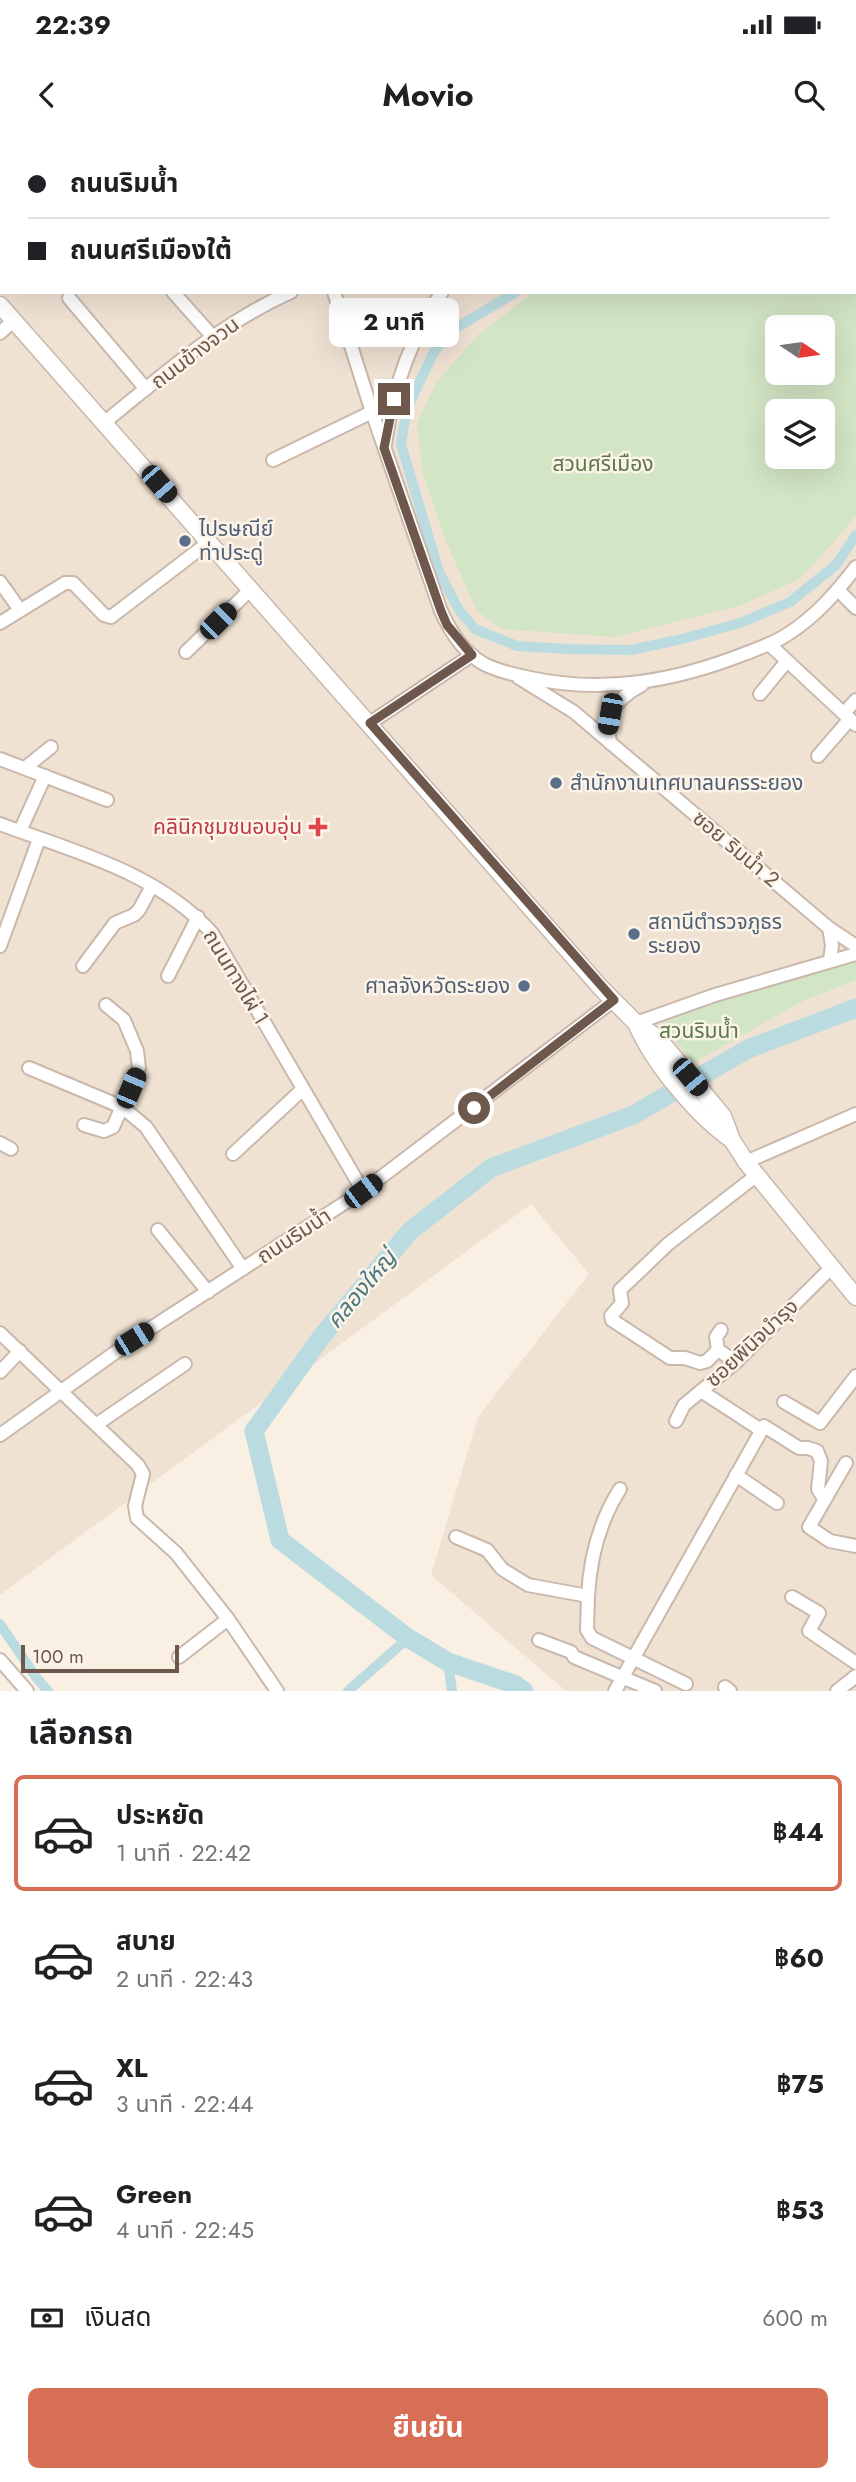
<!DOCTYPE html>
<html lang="th">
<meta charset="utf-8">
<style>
body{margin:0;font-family:Jost,"Noto Sans Thai",sans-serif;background:#f2f2f2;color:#202124;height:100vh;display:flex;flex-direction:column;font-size:26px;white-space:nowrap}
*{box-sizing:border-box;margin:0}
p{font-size:23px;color:#757577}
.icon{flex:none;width:38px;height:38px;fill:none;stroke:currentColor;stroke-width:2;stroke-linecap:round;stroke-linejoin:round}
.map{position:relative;height:1551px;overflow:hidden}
.drawer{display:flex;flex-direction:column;background:#fff;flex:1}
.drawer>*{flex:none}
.top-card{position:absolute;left:0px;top:0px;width:858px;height:154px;box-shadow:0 7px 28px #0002;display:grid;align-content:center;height:154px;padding:0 28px;background:#fff}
.needle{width:46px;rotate:103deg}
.tools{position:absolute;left:765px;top:175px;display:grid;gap:14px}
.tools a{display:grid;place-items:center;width:70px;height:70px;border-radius:10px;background:#fff;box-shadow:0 7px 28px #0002;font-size:35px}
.scale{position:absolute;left:21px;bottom:18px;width:158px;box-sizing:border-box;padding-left:7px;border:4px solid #6e584c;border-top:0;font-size:19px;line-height:24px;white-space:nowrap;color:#6e584c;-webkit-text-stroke:5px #fdf4e9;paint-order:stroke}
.end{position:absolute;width:32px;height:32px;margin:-16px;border:9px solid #6e584c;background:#fff;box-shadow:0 0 0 4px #fff}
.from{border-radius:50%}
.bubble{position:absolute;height:49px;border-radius:10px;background:#fff;box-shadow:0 7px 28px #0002;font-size:23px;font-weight:700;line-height:49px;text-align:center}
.car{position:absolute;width:21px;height:42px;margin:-21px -10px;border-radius:9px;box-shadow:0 0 5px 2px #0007;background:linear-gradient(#222 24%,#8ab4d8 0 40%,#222 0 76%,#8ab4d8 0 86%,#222 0)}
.top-card b{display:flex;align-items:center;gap:24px;height:66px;font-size:26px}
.top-card b+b{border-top:2px solid #e0e0e0}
.top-card i{width:18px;height:18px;background:#202124}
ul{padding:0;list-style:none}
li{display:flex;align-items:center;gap:21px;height:116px;margin:0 14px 10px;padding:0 14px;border:4px solid transparent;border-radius:10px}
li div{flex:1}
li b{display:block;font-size:26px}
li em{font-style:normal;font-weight:700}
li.active{border-color:#d66f55}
li>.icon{width:63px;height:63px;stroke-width:1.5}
h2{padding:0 28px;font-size:32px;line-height:84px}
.pay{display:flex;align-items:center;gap:18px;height:77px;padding:0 28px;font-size:26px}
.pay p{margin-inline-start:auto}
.button{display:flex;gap:14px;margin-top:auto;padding:14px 28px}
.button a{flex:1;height:80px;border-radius:10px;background:#d66f55;color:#fff;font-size:28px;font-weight:700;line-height:80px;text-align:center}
.status{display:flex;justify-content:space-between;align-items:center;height:49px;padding:0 35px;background:#fff;direction:ltr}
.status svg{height:19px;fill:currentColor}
header{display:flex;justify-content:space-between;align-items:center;height:91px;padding:0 28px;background:#fff;font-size:32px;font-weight:700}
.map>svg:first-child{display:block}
.residential{fill:#f0e2d3;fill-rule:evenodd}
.green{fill:#d2e5c4;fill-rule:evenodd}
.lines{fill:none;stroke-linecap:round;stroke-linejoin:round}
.canal{stroke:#badce0;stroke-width:10}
.river{stroke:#badce0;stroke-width:19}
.minor-casing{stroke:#c9b8ab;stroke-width:16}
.tertiary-casing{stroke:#c9b8ab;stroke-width:19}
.minor{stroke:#fff;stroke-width:12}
.tertiary{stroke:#fff;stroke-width:16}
.route{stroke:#6e584c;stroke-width:9}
.service-dot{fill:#5c6f8a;stroke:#fdf4e9;stroke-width:2.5}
.health-dot{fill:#e0444e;stroke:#fdf4e9;stroke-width:2.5}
.labels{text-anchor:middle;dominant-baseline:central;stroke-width:5;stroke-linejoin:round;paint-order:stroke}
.street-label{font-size:21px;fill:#6e584c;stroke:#fdf4e9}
.park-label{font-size:21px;fill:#587949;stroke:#fdf4e9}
.service-label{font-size:21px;fill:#4e5e75;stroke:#fdf4e9;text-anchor:start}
.health-label{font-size:21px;fill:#be3a42;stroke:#fdf4e9;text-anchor:end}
.water-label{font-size:23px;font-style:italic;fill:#497880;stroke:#fdf4e9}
</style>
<div class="status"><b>22:39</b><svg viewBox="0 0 49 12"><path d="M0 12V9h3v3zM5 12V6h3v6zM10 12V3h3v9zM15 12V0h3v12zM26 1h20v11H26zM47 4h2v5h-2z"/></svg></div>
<header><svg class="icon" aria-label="back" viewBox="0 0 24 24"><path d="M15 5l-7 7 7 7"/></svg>Movio<svg class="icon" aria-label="search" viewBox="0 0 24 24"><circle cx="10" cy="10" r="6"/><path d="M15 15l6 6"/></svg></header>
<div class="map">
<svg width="856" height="1551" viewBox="0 0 856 1551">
<rect width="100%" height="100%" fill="#f9f0e3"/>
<path class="residential" d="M0,0H856V1551H566L431,1435L478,1277L589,1134L531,1064L0,1455ZM2,2H856V152H2ZM777,187H822V233H777ZM777,271H822V317H777Z"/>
<g class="green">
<path d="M856,104V375L833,403L798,440L739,466L615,497L502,489L477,471L446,401L423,335L417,283L437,241L479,194L534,152H856ZM777,187H822V233H777ZM777,271H822V317H777Z"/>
<polygon points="856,816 856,840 803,861 693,923 658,879"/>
</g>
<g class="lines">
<g class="canal">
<polyline points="627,2 628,0"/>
<polyline points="516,152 451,191 434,212 407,268 401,304 439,432 459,470 475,489 517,506 567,509 631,510 682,499 740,483 790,462 836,425 856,395"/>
<polyline points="0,1484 36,1537 48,1551"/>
<polyline points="448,1522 452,1551"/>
<polyline points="348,1551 408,1498"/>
</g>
<g class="river">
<polyline points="846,0 851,2"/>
<polyline points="524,1551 516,1545 448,1522 408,1498 280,1400 254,1291 322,1196 410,1091 491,1028 633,975 748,909 856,868"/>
</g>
<g class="minor-casing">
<g id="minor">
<polyline points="290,0 291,2"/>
<polyline points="227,2 227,0"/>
<polyline points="269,2 274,0"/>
<polyline points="548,2 549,0"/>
<polyline points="0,14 2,19"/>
<polyline points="0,40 2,36"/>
<polyline points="173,152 213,197"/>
<path d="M334,152L372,272L441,471C450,491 464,513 484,524C498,531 515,535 530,538C604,554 675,541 744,514C759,508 775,503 788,494C816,476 836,453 856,427"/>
<polyline points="69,158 146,249"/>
<polyline points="0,193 13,181"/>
<path d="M105,282C164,234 221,183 291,152"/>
<path d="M385,304C393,249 410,198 442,152"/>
<polyline points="273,320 372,272"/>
<polyline points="0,442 20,470"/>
<polyline points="838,450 856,468"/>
<polyline points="0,483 65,443 73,443 104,475 111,477 209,402"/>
<polyline points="769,504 856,585"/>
<polyline points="186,512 251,449"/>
<polyline points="519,538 574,572 829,788 856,806"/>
<polyline points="760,554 787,521"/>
<polyline points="844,573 856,560"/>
<polyline points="370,583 472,515"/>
<path d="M610,603C604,574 617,558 642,545"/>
<polyline points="818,616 850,579"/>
<polyline points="0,619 107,660"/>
<polyline points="25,628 51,607"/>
<path d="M0,684C75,712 157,732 212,793L363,1051"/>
<polyline points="20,691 45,636"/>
<polyline points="829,788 832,805 830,821"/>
<polyline points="0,806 39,699"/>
<polyline points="83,826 115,783 134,775 139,770 152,746"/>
<polyline points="168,836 198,777"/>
<polyline points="636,883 715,855 856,814"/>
<polyline points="29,928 122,967 146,987 243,1129"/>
<polyline points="84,985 104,991 113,987 139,928 137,911 124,880 106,865"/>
<polyline points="0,1003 11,1009"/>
<polyline points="233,1014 303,949"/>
<polyline points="746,1022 856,974"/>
<polyline points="158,1090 208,1152"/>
<polyline points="0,1193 138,1325 143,1334 135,1366 137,1378 176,1413 228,1479 179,1517"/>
<polyline points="718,1210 716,1197 721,1190"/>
<polyline points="736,1222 718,1210 707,1221 700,1223 685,1218 670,1218 612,1180 611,1176 622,1163 620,1150 668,1104 757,1035"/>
<polyline points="0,1232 20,1211"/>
<polyline points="701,1251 761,1290"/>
<polyline points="784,1262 820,1283 856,1236"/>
<polyline points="676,1281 684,1265 736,1222 832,1127"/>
<polyline points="97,1284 185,1224"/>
<polyline points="0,1295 134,1199 363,1051 614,860"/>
<polyline points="846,1323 809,1387 830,1401 856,1406"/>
<polyline points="736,1335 777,1363"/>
<polyline points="456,1397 487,1410 502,1429 528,1445 588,1456 587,1490 592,1498 686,1544"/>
<path d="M588,1456C590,1418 599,1382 620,1349"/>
<polyline points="792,1457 819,1473 809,1491 856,1523"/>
<polyline points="228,1479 277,1551"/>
<polyline points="539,1500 571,1512 574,1517 655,1551"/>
<polyline points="0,1520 27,1551"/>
<polyline points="725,1547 730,1551"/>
<polyline points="615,1551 764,1286 799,1308 808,1308 817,1311 821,1321 818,1349 824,1359"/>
<polyline points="837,1551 856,1536"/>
</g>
</g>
<g class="tertiary-casing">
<g id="tertiary">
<polyline points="741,0 742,2"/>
<polyline points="765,0 767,2"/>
<polyline points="0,165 601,848 636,883 658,898 723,976 732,1000 746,1022 856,1157"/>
<path d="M636,883C653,923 697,976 732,1000"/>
</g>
</g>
<use href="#minor" class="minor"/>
<use href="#tertiary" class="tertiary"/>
</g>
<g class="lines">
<polyline class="route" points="394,259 384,308 441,471 447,485 472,515 370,583 614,860 474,968"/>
</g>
<g class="service-dot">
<circle cx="185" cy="401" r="7"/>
<circle cx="556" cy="643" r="7"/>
<circle cx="634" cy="794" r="7"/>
<circle cx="524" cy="846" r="7"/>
</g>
<path class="health-dot" d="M314.5 676.5h7v7h7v7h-7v7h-7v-7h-7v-7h7z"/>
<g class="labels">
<g class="street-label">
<text transform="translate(195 213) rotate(-37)">ถนนข้างจวน</text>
<text transform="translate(736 709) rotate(40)">ซอย ริมน้ำ 2</text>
<text transform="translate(236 837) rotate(59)">ถนนทางไผ่ 1</text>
<text transform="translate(294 1096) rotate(-33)">ถนนริมน้ำ</text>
<text transform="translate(752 1203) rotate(-43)">ซอยพินิจบำรุง</text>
</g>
<g class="park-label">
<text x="603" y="324">สวนศรีเมือง</text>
<text x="699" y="891">สวนริมน้ำ</text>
</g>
<g class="service-label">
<text x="199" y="389">ไปรษณีย์<tspan x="199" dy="24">ท่าประดู่</tspan></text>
<text x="570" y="643">สำนักงานเทศบาลนครระยอง</text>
<text x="648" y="782">สถานีตำรวจภูธร<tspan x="648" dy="24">ระยอง</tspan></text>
<text x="510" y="846" text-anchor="end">ศาลจังหวัดระยอง</text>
</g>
<g class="health-label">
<text x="302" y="687">คลินิกชุมชนอบอุ่น</text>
</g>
<g class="water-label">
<text transform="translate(361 1149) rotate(-50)">คลองใหญ่</text>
</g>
</g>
</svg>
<div class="tools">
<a><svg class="needle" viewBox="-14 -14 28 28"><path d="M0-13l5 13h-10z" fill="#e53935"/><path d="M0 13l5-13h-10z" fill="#757577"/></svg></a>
<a><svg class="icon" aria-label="layers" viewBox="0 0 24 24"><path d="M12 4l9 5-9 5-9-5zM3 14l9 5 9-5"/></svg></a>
</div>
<div class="scale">100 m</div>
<i class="end from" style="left:474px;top:968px"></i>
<i class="end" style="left:394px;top:259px"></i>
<div class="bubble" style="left:329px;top:158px;width:130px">2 นาที</div>
<i class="car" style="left:159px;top:344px;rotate:139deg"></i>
<i class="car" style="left:218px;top:481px;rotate:45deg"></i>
<i class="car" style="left:610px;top:574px;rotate:190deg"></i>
<i class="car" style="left:690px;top:937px;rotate:140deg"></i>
<i class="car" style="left:131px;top:948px;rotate:23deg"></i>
<i class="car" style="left:363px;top:1051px;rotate:53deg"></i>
<i class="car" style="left:134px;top:1199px;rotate:58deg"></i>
<div class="top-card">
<b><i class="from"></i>ถนนริมน้ำ</b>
<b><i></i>ถนนศรีเมืองใต้</b>
</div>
</div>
<section class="drawer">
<h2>เลือกรถ</h2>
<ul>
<li class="active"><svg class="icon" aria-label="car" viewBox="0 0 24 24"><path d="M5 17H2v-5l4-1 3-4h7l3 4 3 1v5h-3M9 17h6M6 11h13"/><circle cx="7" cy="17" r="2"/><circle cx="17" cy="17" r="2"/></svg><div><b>ประหยัด</b><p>1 นาที · 22:42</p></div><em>฿44</em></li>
<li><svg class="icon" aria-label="car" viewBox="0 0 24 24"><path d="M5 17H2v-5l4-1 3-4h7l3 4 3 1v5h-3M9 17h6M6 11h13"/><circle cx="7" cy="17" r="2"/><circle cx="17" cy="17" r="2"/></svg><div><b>สบาย</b><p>2 นาที · 22:43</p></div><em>฿60</em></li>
<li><svg class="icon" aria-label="car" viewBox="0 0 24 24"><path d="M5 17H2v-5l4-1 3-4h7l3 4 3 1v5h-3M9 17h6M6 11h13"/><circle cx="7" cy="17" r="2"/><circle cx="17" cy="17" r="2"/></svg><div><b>XL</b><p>3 นาที · 22:44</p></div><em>฿75</em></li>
<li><svg class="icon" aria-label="car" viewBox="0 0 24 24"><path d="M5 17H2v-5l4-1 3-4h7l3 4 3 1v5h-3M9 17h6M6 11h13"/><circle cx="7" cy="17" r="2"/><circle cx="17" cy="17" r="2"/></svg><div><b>Green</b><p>4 นาที · 22:45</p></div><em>฿53</em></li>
</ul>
<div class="pay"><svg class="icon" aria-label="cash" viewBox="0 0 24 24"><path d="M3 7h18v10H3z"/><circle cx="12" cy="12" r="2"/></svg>เงินสด<p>600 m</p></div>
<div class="button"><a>ยืนยัน</a></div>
</section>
